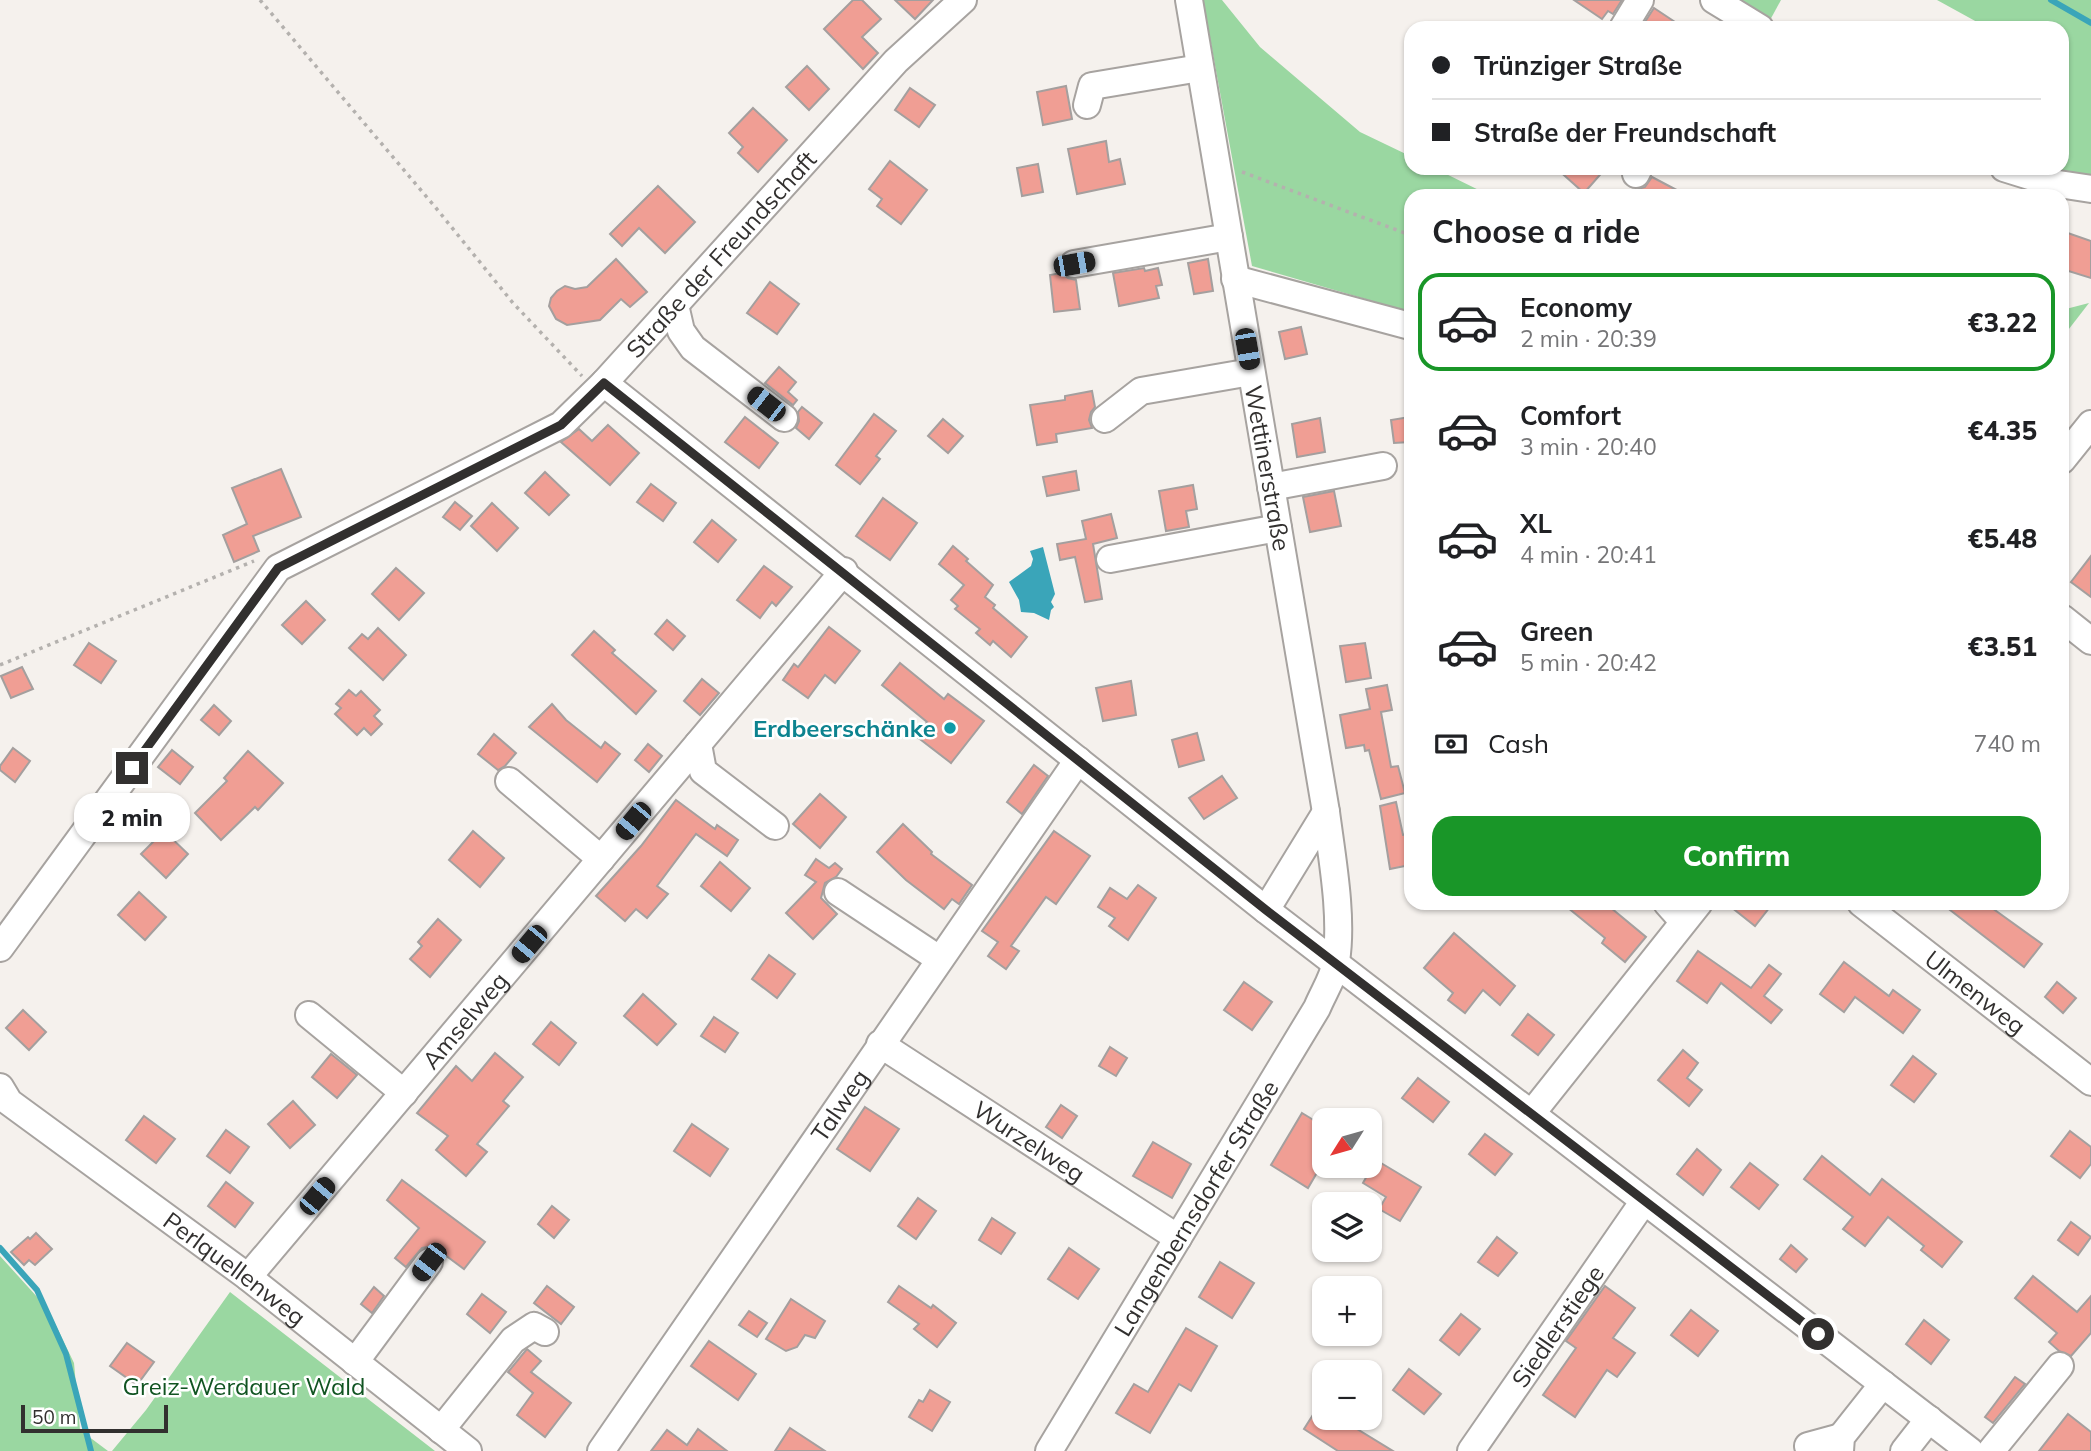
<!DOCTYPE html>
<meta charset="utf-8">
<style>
body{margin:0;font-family:Mulish,sans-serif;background:#f6f6f6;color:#202124;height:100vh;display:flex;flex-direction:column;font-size:26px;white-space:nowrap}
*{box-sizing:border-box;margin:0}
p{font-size:23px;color:#757577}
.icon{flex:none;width:38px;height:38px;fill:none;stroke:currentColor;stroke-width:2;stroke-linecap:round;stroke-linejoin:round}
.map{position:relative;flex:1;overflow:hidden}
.sheet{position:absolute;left:1404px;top:189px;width:665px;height:721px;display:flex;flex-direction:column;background:#fff;border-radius:21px;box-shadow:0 2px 5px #0004}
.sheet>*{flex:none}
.top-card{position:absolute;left:1404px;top:21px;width:665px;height:154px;border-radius:21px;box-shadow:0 2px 5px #0004;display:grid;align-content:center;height:154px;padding:0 28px;background:#fff}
.needle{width:46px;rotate:233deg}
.buttons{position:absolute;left:1312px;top:1108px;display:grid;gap:14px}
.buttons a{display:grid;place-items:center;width:70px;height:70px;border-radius:14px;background:#fff;box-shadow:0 2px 5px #0004;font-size:35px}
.scale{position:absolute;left:21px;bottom:18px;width:147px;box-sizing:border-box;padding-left:7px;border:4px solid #32302f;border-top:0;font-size:19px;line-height:24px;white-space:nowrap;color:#32302f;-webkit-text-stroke:5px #fff;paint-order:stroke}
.end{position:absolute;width:32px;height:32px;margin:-16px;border:9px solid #32302f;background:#fff;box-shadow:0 0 0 4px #fff}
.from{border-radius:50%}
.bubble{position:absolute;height:49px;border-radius:21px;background:#fff;box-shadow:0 2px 5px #0004;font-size:23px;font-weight:800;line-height:49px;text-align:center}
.car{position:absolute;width:21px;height:42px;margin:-21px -10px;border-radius:9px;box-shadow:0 0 5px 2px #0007;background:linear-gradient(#222 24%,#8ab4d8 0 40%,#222 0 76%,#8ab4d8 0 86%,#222 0)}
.top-card b{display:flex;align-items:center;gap:24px;height:66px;font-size:26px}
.top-card b+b{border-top:2px solid #e0e0e0}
.top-card i{width:18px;height:18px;background:#202124}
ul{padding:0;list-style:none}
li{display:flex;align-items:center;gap:21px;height:98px;margin:0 14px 10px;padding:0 14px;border:4px solid transparent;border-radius:21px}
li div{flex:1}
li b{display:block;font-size:26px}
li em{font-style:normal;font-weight:800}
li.current{border-color:#199628}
li>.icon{width:63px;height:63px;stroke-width:1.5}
h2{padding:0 28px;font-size:32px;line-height:84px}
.pay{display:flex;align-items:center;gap:18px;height:77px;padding:0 28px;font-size:26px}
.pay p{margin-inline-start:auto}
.primary-button{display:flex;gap:14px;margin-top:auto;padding:14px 28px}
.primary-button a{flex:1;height:80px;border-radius:21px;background:#199628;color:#fff;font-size:28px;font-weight:800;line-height:80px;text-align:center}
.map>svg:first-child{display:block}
.green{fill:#9ad7a1}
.water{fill:#3aa5b9}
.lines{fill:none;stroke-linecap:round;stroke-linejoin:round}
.stream{stroke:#3aa5b9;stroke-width:6}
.building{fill:#f09e94;stroke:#a49f9e;stroke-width:2}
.minor-casing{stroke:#a7a3a0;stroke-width:30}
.path{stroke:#b4b1ae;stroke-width:3.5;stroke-dasharray:3.5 5;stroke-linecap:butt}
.minor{stroke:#fff;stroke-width:26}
.route{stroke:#32302f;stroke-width:9}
.culture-dot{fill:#0f9aa8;stroke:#fff;stroke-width:2.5}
.labels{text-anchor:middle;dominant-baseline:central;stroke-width:5;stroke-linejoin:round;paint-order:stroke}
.street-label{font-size:24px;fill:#32302f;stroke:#fff}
.culture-label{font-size:24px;font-weight:bold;fill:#0d838f;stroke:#fff;text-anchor:end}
.park-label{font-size:24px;fill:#115422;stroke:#fff}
</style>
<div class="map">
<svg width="2091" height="1451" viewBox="0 0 2091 1451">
<rect width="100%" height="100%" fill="#f5f1ed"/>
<g class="green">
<polygon points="1203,0 1222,0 1260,47 1360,132 1410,156 1410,168 1434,168 1491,196 1410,196 1410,312 1252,266"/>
<polygon points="1734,0 1781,0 1769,22"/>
<polygon points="1937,0 2091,0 2091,181 2039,168 2062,168 2062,28 1974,28 1977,22"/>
<polygon points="2089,303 2062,338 2062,310"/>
<polygon points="0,1256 48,1309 74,1363 80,1430 108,1451 0,1451"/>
<polygon points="230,1292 435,1451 112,1451 146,1410"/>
</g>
<polygon class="water" points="1043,547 1055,594 1051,602 1054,607 1051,610 1049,620 1034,613 1021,612 1019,600 1009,582 1031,566 1033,559 1030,551"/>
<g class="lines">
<g class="stream">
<polyline points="2051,0 2091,23"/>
<polyline points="0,1248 37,1290 66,1354 91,1451"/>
</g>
</g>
<g class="building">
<polygon points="853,0 862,0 881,19 862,37 878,53 863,69 824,29"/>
<polygon points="895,0 933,0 915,19"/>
<polygon points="1574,0 1622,0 1613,14 1608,11 1602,19"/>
<polygon points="1654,8 1684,28 1641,28"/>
<polygon points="807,66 829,89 809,110 786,87"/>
<polygon points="1066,86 1072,119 1043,125 1037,92"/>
<polygon points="910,88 935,105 919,127 895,110"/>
<polygon points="753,108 787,140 758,172 738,153 743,147 729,133"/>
<polygon points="1106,141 1109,162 1120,159 1125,184 1077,194 1068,149"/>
<polygon points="890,161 927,190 901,224 877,206 882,199 869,189"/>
<polygon points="1038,164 1043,192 1022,196 1017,168"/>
<polygon points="1556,168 1606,168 1584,193"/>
<polygon points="1652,177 1688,196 1632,196 1635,190 1645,187"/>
<polygon points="658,186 695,222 665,253 639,228 622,246 610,234"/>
<polygon points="2062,231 2091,241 2091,278 2062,269"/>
<polygon points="616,259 647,292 630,307 621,299 600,320 567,325 556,319 549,306 551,298 557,291 565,286 575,289 587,287"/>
<polygon points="1208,259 1213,291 1194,294 1188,263"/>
<polygon points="1144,268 1145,271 1158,268 1162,285 1156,286 1159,298 1119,306 1113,273"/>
<polygon points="1061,273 1068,278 1076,280 1080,309 1054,312 1050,275"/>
<polygon points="770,282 799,304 777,334 747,313"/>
<polygon points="1301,327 1307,354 1285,359 1279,332"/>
<polygon points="779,367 796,382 788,392 797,400 793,405 765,383"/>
<polygon points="1092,391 1095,407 1091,412 1089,420 1092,428 1056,434 1057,442 1037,445 1030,405 1065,400 1065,396"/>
<polygon points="802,407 822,423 809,439 796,428 799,421 798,412"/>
<polygon points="874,414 896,431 876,456 880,459 860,484 836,465"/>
<polygon points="745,417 778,443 759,468 725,442"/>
<polygon points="1410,417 1410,442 1394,443 1391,420"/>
<polygon points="1320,418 1325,452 1297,457 1292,424"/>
<polygon points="943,419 963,436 948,453 928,436"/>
<polygon points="608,425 639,453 610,485 561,442 579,429 592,441"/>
<polygon points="281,469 301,517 253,536 259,551 234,562 223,535 247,524 232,488"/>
<polygon points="1076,471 1079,490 1047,496 1043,477"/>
<polygon points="545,472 569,495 549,515 525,493"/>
<polygon points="651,484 676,503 663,521 637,502"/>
<polygon points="1193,485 1197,509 1186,511 1189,527 1166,531 1159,491"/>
<polygon points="1334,491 1341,526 1310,532 1303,497"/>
<polygon points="883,498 917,523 890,560 856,536"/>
<polygon points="455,502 472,516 460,530 443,517"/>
<polygon points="492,503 518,528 497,551 471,526"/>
<polygon points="1111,514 1117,538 1093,544 1102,599 1085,602 1075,557 1060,560 1057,544 1086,539 1082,521"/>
<polygon points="712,520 736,540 718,562 694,542"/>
<polygon points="953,546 968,559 966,561 993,585 985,597 995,605 993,608 1027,637 1011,657 993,641 990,645 976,633 980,629 955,609 958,606 951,600 964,585 939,564"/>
<polygon points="2091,556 2091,597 2071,582"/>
<polygon points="764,566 792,587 776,606 772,602 760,618 737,600"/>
<polygon points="396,568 424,593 399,620 372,594"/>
<polygon points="306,601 325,620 302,644 282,625"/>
<polygon points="667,620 685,636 673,650 655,634"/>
<polygon points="829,627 860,651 835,683 825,675 808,698 783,680 794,664 798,667"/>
<polygon points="378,628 406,655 383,680 349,648 362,634 368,639"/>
<polygon points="594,631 615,650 612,653 656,691 636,714 572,655"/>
<polygon points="89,643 116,661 101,683 74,665"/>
<polygon points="1365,643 1371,678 1346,682 1340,646"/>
<polygon points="900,663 944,699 948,694 984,721 951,763 916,736 927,722 882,685"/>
<polygon points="22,667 33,689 11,698 1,676"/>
<polygon points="702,679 719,693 700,715 684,701"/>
<polygon points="1131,681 1136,715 1103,721 1096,688"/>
<polygon points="1387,685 1392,710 1381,712 1391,767 1398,766 1405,793 1381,799 1369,750 1365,751 1364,745 1346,748 1340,715 1370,709 1366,689"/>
<polygon points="349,690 356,696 361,691 380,710 374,716 382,724 371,735 364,728 357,735 335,714 341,708 336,704"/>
<polygon points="552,704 566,720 601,748 605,742 620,754 597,782 529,727"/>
<polygon points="214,705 231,721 219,735 201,720"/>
<polygon points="1197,733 1204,760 1179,767 1172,740"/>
<polygon points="494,734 516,753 505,766 498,770 478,754"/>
<polygon points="648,744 662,756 649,772 635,760"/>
<polygon points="13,748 30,761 15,782 0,770 0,766"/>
<polygon points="172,750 193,767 180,784 158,767"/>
<polygon points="248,751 283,783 258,810 255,807 221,840 195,813 227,781 224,778"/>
<polygon points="1034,765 1048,776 1022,814 1007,802"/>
<polygon points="1222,776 1237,798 1204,819 1189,798"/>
<polygon points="820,794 846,817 820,848 793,824"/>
<polygon points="676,800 715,829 717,825 738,840 727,856 696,834 657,886 668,894 647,918 636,909 625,921 596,896 641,846"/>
<polygon points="1396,802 1403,835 1410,834 1410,865 1390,869 1380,806"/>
<polygon points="903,824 932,852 931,854 972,885 959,904 952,899 944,909 906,880 877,852"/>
<polygon points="164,831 188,854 166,878 141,854"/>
<polygon points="473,831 504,858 480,887 449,860"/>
<polygon points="1054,831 1090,856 1056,904 1046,897 1011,946 1019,951 1006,969 988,956 998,942 982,931"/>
<polygon points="816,859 829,868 835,863 842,869 836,877 825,883 821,898 837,914 813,939 786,913 816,882 805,875"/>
<polygon points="720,862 750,888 731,911 701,886"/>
<polygon points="1138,885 1156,898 1128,940 1109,926 1115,918 1098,907 1110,888 1127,899"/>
<polygon points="139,892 166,917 145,940 118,915"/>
<polygon points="1562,903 1605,903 1646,937 1625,962 1602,943 1605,938"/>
<polygon points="1726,903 1773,903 1755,926"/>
<polygon points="1941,903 1985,903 2042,944 2024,967"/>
<polygon points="438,919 461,940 430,977 410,959 422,946 418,942"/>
<polygon points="1454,933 1515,986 1500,1005 1483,990 1465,1013 1448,1000 1453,993 1424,968"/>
<polygon points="1698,951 1751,988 1769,965 1781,974 1764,996 1782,1010 1771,1023 1721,983 1707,1003 1677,981"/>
<polygon points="769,955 795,974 777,998 752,979"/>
<polygon points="1844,962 1889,996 1893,990 1920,1010 1903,1033 1855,997 1844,1012 1820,994"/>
<polygon points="1244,982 1272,1002 1252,1030 1224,1010"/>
<polygon points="2057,982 2076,998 2063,1013 2045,997"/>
<polygon points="643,994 676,1024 657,1045 624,1016"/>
<polygon points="23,1010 46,1032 29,1050 6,1028"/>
<polygon points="1528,1014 1554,1035 1538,1055 1512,1035"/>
<polygon points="714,1017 738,1033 725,1052 701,1036"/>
<polygon points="551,1022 576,1043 559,1065 533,1044"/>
<polygon points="1110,1047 1127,1058 1116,1076 1099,1066"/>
<polygon points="1683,1050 1698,1063 1687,1078 1702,1090 1689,1106 1658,1080"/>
<polygon points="495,1053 523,1077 503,1101 509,1106 477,1144 487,1152 466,1176 436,1150 448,1136 417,1113 456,1066 472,1081"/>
<polygon points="331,1054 357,1075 337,1098 312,1077"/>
<polygon points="1913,1056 1936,1074 1914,1102 1891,1085"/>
<polygon points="1418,1078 1449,1102 1433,1122 1402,1098"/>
<polygon points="293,1101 315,1125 290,1148 268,1124"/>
<polygon points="1061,1105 1077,1116 1062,1138 1046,1127"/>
<polygon points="865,1107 899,1129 870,1171 837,1149"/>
<polygon points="1302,1113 1325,1127 1325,1159 1308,1188 1271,1165"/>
<polygon points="144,1116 175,1139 156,1163 126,1140"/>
<polygon points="692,1124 728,1149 710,1176 674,1151"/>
<polygon points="226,1130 249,1147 230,1173 207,1156"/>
<polygon points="2070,1131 2091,1147 2091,1164 2080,1178 2051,1156"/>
<polygon points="1485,1134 1512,1154 1495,1175 1469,1154"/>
<polygon points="1153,1142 1191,1164 1172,1198 1133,1176"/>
<polygon points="1697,1149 1721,1170 1703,1195 1677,1174"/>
<polygon points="1822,1156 1870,1195 1882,1179 1962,1242 1942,1267 1921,1250 1924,1246 1888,1217 1865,1246 1843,1229 1853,1217 1804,1179"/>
<polygon points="1376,1160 1421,1187 1400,1221 1379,1209 1386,1197 1363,1183"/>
<polygon points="1750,1163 1778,1185 1759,1209 1731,1187"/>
<polygon points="402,1180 485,1242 464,1269 433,1246 422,1248 406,1267 395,1258 419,1228 387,1200"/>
<polygon points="226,1182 253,1203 235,1227 208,1206"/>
<polygon points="918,1198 936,1211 916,1239 898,1226"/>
<polygon points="552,1206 569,1220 554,1238 538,1224"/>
<polygon points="992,1218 1015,1233 1001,1254 979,1240"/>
<polygon points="2071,1222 2091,1237 2078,1255 2058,1240"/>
<polygon points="36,1233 52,1249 35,1265 29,1260 24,1265 11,1252 28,1237 30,1239"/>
<polygon points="1497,1237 1517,1253 1498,1276 1478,1262"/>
<polygon points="1791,1245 1807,1259 1796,1272 1780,1259"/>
<polygon points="1069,1248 1099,1269 1078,1299 1048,1279"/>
<polygon points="1220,1262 1254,1283 1232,1318 1199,1297"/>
<polygon points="2033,1276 2077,1312 2091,1296 2091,1333 2071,1356 2059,1351 2049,1342 2057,1333 2015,1298"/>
<polygon points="547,1286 574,1307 561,1324 534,1303"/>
<polygon points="899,1286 931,1308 933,1305 956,1323 937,1347 914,1329 919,1324 888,1302"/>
<polygon points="1605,1286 1635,1308 1613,1338 1635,1353 1617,1377 1607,1370 1575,1417 1543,1395 1576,1348 1566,1341"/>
<polygon points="374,1287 384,1296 372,1313 361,1304"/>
<polygon points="482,1294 506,1312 490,1333 467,1314"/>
<polygon points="791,1299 825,1321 815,1338 805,1335 797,1347 786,1351 766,1339"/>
<polygon points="1691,1310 1718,1331 1698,1356 1671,1335"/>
<polygon points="749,1311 767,1323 757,1337 739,1325"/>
<polygon points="1461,1314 1480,1329 1459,1355 1440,1340"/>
<polygon points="1924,1320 1949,1340 1931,1364 1906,1344"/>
<polygon points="1186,1328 1217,1346 1191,1391 1179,1384 1150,1433 1116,1413 1134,1384 1148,1392"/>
<polygon points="709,1341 756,1374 738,1400 691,1366"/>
<polygon points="127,1343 154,1362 137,1385 110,1366"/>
<polygon points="527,1349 541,1361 531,1372 571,1403 545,1437 517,1415 533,1393 508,1372"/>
<polygon points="1409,1369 1441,1394 1424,1414 1393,1390"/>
<polygon points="2015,1377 2025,1384 1993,1423 1985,1417"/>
<polygon points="930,1390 950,1402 932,1431 909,1417 919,1400 923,1402"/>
<polygon points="1325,1396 1325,1418 1339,1418 1393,1451 1338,1451 1304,1429"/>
<polygon points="2068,1414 2091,1432 2091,1451 2039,1451"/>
<polygon points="790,1428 825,1451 775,1451"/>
<polygon points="698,1429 727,1451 651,1451 667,1430 687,1445"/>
</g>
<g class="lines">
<g class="minor-casing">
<g id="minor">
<polyline points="1714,0 1760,28"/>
<polyline points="1623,28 1640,0"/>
<polyline points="1087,105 1092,86 1200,68"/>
<polyline points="2004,168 2052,183 2091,189"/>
<polyline points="1636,174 1639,168"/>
<polyline points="1074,264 1229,237"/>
<polyline points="1235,279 1410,326"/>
<polyline points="675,305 681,331 693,348 784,418"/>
<polyline points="604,383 1266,910 1970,1451"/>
<polyline points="1105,419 1141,391 1251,372"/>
<polyline points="2062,460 2091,424"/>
<polyline points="1271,487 1383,466"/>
<polyline points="1110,559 1278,528"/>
<polyline points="2062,618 2091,641"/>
<polyline points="698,744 703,771 775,826"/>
<polyline points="509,781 601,859"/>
<polyline points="838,892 939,959"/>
<polyline points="1667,903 1683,921"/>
<path id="s1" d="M1861,903L2091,1082"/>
<polyline points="1266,910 1326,812"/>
<path id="s2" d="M0,948L278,568L561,425L604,383L896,61L963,0"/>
<polyline points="309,1015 404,1093"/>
<path id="s3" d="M880,1044L1178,1238"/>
<path id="s4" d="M0,1087L9,1102L248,1277L468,1451"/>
<polyline points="1532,1113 1699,903"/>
<path id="s5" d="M248,1277L844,571"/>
<polyline points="355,1362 429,1262"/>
<polyline points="441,1430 513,1340 534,1326 545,1332"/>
<polyline points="1808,1446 1841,1437"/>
<path id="s6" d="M601,1451L1078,760"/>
<path id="s7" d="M1049,1451L1317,1008C1323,993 1334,977 1336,961C1343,917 1332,858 1326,812L1189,0"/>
<path id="s8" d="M1471,1451L1644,1201"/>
<polyline points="1840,1451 1841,1437 1883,1384"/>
<polyline points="1904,1451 1929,1419"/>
<polyline points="1991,1451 2060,1366"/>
</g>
</g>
<g class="path">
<polyline points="260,0 436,208 513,303 582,376"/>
<polyline points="1242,172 1410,235"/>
<polyline points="0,665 254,561"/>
</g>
<use href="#minor" class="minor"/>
</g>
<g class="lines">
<polyline class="route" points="132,768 278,568 561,425 604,383 1266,910 1818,1334"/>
</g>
<circle class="culture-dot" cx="950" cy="728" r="7"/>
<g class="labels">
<g class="street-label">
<text stroke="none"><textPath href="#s2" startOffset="1022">Straße der Freundschaft</textPath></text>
<text transform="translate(1268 468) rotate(80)">Wettinerstraße</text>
<text stroke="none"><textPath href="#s1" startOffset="145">Ulmenweg</textPath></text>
<text stroke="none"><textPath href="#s5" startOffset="336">Amselweg</textPath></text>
<text stroke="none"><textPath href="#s6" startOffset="420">Talweg</textPath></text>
<text stroke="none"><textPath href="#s3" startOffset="178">Wurzelweg</textPath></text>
<text stroke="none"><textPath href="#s7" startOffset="284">Langenbernsdorfer Straße</textPath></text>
<text stroke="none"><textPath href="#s4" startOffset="298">Perlquellenweg</textPath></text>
<text stroke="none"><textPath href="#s8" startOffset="152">Siedlerstiege</textPath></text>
</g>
<g class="culture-label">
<text x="936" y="728">Erdbeerschänke</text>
</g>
<g class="park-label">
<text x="244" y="1386">Greiz-Werdauer Wald</text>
</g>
</g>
</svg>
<div class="buttons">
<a><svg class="needle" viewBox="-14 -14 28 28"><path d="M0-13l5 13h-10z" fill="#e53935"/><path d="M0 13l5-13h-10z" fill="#757577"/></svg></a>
<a><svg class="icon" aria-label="layers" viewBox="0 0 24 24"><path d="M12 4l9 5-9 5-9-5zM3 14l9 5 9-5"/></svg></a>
<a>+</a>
<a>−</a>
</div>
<div class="scale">50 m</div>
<i class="end from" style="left:1818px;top:1334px"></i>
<i class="end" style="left:132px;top:768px"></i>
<div class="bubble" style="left:74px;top:793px;width:116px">2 min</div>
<i class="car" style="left:1074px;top:264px;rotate:80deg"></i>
<i class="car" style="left:1247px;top:349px;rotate:170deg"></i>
<i class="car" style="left:766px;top:404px;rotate:308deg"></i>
<i class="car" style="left:633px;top:821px;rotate:220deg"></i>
<i class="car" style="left:529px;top:944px;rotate:220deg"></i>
<i class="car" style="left:317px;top:1196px;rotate:40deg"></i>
<i class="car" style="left:429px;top:1262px;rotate:217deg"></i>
<div class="top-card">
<b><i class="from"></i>Trünziger Straße</b>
<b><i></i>Straße der Freundschaft</b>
</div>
<section class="sheet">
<h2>Choose a ride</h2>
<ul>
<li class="current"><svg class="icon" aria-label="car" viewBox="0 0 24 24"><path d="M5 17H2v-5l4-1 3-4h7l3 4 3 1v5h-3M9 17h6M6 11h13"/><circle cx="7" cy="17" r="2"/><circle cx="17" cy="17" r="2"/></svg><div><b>Economy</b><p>2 min · 20:39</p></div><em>€3.22</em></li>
<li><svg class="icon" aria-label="car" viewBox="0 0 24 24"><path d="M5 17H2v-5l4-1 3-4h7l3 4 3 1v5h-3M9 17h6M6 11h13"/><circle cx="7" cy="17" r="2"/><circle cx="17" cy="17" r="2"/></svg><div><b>Comfort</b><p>3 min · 20:40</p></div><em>€4.35</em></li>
<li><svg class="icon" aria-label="car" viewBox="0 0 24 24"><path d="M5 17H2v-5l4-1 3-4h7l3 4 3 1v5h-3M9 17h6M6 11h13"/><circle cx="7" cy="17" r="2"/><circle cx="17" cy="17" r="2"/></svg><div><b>XL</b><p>4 min · 20:41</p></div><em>€5.48</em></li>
<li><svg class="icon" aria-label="car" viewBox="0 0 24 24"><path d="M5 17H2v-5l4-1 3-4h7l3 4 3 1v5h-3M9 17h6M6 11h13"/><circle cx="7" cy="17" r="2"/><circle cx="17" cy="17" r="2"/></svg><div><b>Green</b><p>5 min · 20:42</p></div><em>€3.51</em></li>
</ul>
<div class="pay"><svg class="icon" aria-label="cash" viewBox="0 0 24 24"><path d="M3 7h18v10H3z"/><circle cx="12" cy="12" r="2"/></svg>Cash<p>740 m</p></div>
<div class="primary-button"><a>Confirm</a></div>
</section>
</div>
